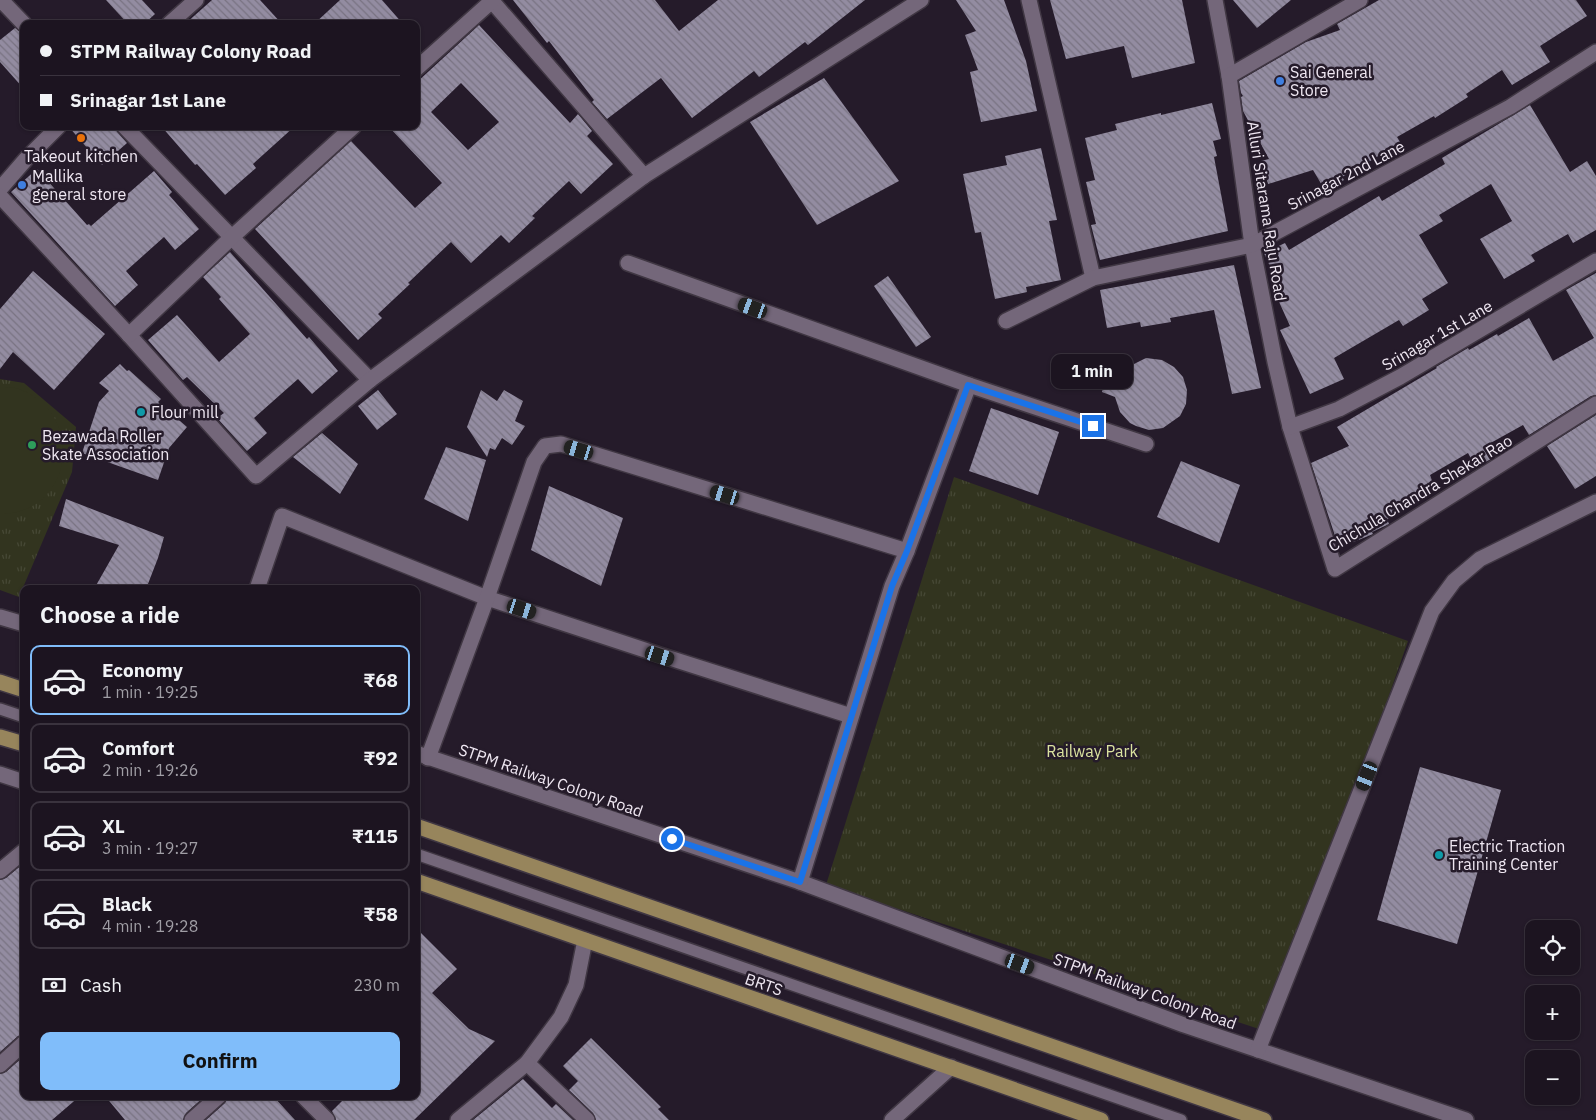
<!DOCTYPE html>
<meta charset="utf-8">
<style>
body{margin:0;font-family:"IBM Plex Sans",sans-serif;background:#29212d;color:#f1f3f6;height:100vh;display:flex;flex-direction:column;font-size:19px;white-space:nowrap}
*{box-sizing:border-box;margin:0}
p{font-size:16px;color:#a09ea5}
.icon{flex:none;width:28px;height:28px;fill:none;stroke:currentColor;stroke-width:2;stroke-linecap:round;stroke-linejoin:round}
.map{position:relative;flex:1;overflow:hidden}
.details{position:absolute;left:20px;top:585px;width:400px;height:515px;display:flex;flex-direction:column;background:#1c1420;border-radius:10px;box-shadow:0 1px 4px #0004,0 0 0 1px #3a333e}
.details>*{flex:none}
.banner{position:absolute;left:20px;top:20px;width:400px;height:110px;border-radius:10px;box-shadow:0 1px 4px #0004,0 0 0 1px #3a333e;display:grid;align-content:center;height:110px;padding:0 20px;background:#1c1420}
.tools{position:absolute;left:1525px;top:920px;display:grid;gap:10px}
.tools a{display:grid;place-items:center;width:55px;height:55px;border-radius:10px;background:#1c1420;box-shadow:0 1px 4px #0004,0 0 0 1px #3a333e;font-size:25px}
.end{position:absolute;width:22px;height:22px;margin:-11px;border:6px solid #1a73e8;background:#fff;box-shadow:0 0 0 2px #fff}
.from{border-radius:50%}
.bubble{position:absolute;height:35px;border-radius:10px;background:#1c1420;box-shadow:0 1px 4px #0004,0 0 0 1px #3a333e;font-size:16px;font-weight:700;line-height:35px;text-align:center}
.car{position:absolute;width:15px;height:30px;margin:-15px -8px;border-radius:6px;box-shadow:0 0 4px 1px #0007;background:linear-gradient(#222 24%,#8ab4d8 0 40%,#222 0 76%,#8ab4d8 0 86%,#222 0)}
.banner b{display:flex;align-items:center;gap:18px;height:48px;font-size:19px}
.banner b+b{border-top:1px solid #3a333e}
.banner i{width:12px;height:12px;background:#f1f3f6}
ul{padding:0;list-style:none}
li{display:flex;align-items:center;gap:15px;height:70px;margin:0 10px 8px;padding:0 10px;border:2px solid #3a333e;border-radius:10px}
li div{flex:1}
li b{display:block;font-size:19px}
li em{font-style:normal;font-weight:700}
li.current{border-color:#80bdfa}
li>.icon{width:45px;height:45px;stroke-width:1.5}
h2{padding:0 20px;font-size:22px;line-height:60px}
.pay{display:flex;align-items:center;gap:12px;height:55px;padding:0 20px;font-size:19px}
.pay p{margin-inline-start:auto}
.cta{display:flex;gap:10px;margin-top:auto;padding:10px 20px}
.cta a{flex:1;height:58px;border-radius:10px;background:#80bdfa;color:#111;font-size:20px;font-weight:700;line-height:58px;text-align:center}
.map>svg:first-child{display:block}
.grass{fill:url(#grass-tufts)}
.pitch{fill:#32341f}
.building{fill:url(#building-back-hatch);fill-rule:evenodd}
.lines{fill:none;stroke-linecap:round;stroke-linejoin:round}
.service-casing{stroke:#403743;stroke-width:14}
.minor-casing{stroke:#403743;stroke-width:18}
.primary-casing{stroke:#403743;stroke-width:18}
.service{stroke:#74677a;stroke-width:11}
.minor{stroke:#74677a;stroke-width:15}
.primary{stroke:#97855c;stroke-width:15}
.route{stroke:#1a73e8;stroke-width:6}
.shop-dot{fill:#3f7fe0;stroke:#251b2a;stroke-width:2}
.food-dot{fill:#e8710a;stroke:#251b2a;stroke-width:2}
.culture-dot{fill:#0f9aa8;stroke:#251b2a;stroke-width:2}
.leisure-dot{fill:#2e9e5b;stroke:#251b2a;stroke-width:2}
.labels{text-anchor:middle;dominant-baseline:central;stroke-width:5;stroke-linejoin:round;paint-order:stroke}
.poi-label{font-size:16px;fill:#efe7f2;stroke:#251b2a;text-anchor:start}
.street-label{font-size:16px;fill:#efe7f2;stroke:#251b2a}
.park-label{font-size:16px;fill:#dae29f;stroke:#251b2a}
</style>
<div class="map">
<svg width="1596" height="1120" viewBox="0 0 1596 1120">
<defs>
<pattern id="grass-tufts" width="24" height="20" patternUnits="userSpaceOnUse" patternTransform="scale(1.25)"><rect width="24" height="20" fill="#32341f"/><path d="M3 7l-1-3M5 7V3M7 7l1-3M15 17l-1-3M17 17v-4M19 17l1-3" fill="none" stroke="#464835"/></pattern>
<pattern id="building-back-hatch" width="6" height="6" patternUnits="userSpaceOnUse" patternTransform="scale(1.25)"><rect width="6" height="6" fill="#938ca1"/><path d="M-1 5l2 2M0 0l6 6M5-1l2 2" fill="none" stroke="#797382"/></pattern>
</defs>
<rect width="100%" height="100%" fill="#251b2a"/>
<g class="grass">
<polygon points="0,379 24,383 76,427 72,472 19,597 0,590"/>
<polygon points="954,477 1408,641 1271,1033 826,885"/>
</g>
<path class="pitch" d="M0,387C6,387 13,387 19,389C87,414 73,514 0,514Z"/>
<g class="building">
<polygon points="106,0 142,0 155,14 144,24 128,24"/>
<polygon points="212,0 260,0 282,24 185,24"/>
<polygon points="340,0 382,0 403,24 314,24"/>
<polygon points="513,0 655,0 679,31 718,0 865,0 808,45 805,42 759,77 754,71 692,118 661,78 607,119 592,102 594,100 549,41 547,43"/>
<polygon points="956,0 1004,0 1026,61 1037,111 981,122 970,72 978,70 965,35 976,31"/>
<polygon points="1050,0 1182,0 1195,63 1132,78 1124,46 1066,59"/>
<polygon points="1233,0 1291,0 1257,28"/>
<polygon points="1379,0 1576,0 1587,16 1540,46 1550,62 1512,85 1502,70 1466,94 1468,97 1435,118 1434,116 1397,137 1400,142 1372,160 1342,177 1344,180 1326,192 1313,170 1268,184 1261,161 1269,159 1243,111 1241,97 1243,96 1241,93 1239,81 1306,42 1340,30 1337,24"/>
<path d="M479,25L570,123L578,114L592,131L587,136L613,164L581,194L569,181L532,216L535,218L509,243L501,235L471,263L451,242L408,283L410,284L378,314L382,318L358,340L255,229L351,141L415,208L442,183L388,126H416V83ZM461,83L499,122L468,150L431,112Z"/>
<polygon points="15,28 24,33 24,89 0,62 0,40"/>
<polygon points="824,78 899,181 817,225 750,122"/>
<polygon points="1212,103 1221,139 1213,141 1217,156 1214,157 1228,231 1100,260 1091,225 1096,224 1086,182 1095,180 1085,138 1117,130 1115,124 1161,113 1161,115"/>
<polygon points="1530,105 1570,172 1587,161 1596,176 1596,230 1573,243 1568,234 1531,255 1535,261 1504,279 1480,239 1512,221 1491,184 1439,215 1443,221 1419,235 1448,283 1422,299 1429,310 1403,326 1399,320 1334,358 1344,379 1310,394 1280,330 1290,326 1275,293 1281,291 1264,253 1285,243 1289,250 1379,196 1382,201 1445,164 1442,158"/>
<polygon points="68,126 112,126 127,143 102,165"/>
<polygon points="161,126 295,126 253,164 256,168 225,195 197,164 195,165"/>
<polygon points="1041,148 1057,220 1049,221 1061,280 1026,287 1027,292 995,299 981,232 975,233 963,174 1007,165 1005,156"/>
<polygon points="37,169 87,225 89,224 91,226 154,171 172,192 169,195 199,229 175,250 164,237 126,271 138,285 115,306 11,192"/>
<polygon points="230,252 307,339 309,337 338,371 312,394 298,379 254,418 267,433 247,451 217,418 224,413 187,377 183,380 148,340 177,315 219,362 250,334 219,299 221,297 203,277"/>
<polygon points="1234,265 1261,388 1232,394 1214,310 1170,318 1171,322 1141,327 1140,322 1107,328 1100,290"/>
<polygon points="33,271 105,334 54,390 13,352 0,369 0,309"/>
<polygon points="1596,273 1596,395 1591,396 1529,435 1523,425 1487,445 1494,457 1476,468 1468,453 1430,475 1435,489 1402,500 1406,510 1387,519 1389,524 1372,532 1373,534 1339,548 1311,463 1349,446 1337,427 1437,368 1436,367 1468,348 1469,350 1497,334 1498,336 1529,318 1553,361 1594,338 1566,290"/>
<polygon points="888,276 931,337 916,347 874,286"/>
<polygon points="1146,358 1162,360 1174,367 1183,377 1187,390 1186,404 1180,416 1163,428 1149,430 1136,426 1130,423 1120,412 1115,397 1102,392 1106,374 1119,378 1128,367"/>
<polygon points="120,364 127,371 129,370 161,399 158,402 187,427 169,448 158,480 82,453 99,402 109,391 99,383"/>
<polygon points="378,390 397,414 377,430 358,406"/>
<polygon points="481,390 497,401 504,390 523,401 515,421 525,426 512,445 502,438 495,450 490,448 487,457 467,427"/>
<polygon points="991,408 1059,432 1038,495 969,471"/>
<polygon points="1596,415 1596,476 1575,489 1547,446"/>
<polygon points="322,433 358,464 340,494 293,457"/>
<polygon points="446,447 486,460 468,521 424,499"/>
<polygon points="1181,461 1240,485 1219,543 1157,517"/>
<polygon points="549,486 623,518 601,586 531,550"/>
<polygon points="66,499 164,537 158,558 146,589 94,589 119,545 59,526"/>
<polygon points="1420,767 1501,790 1457,944 1377,920"/>
<polygon points="24,863 24,1034 18,1036 0,1052 0,880 6,878"/>
<polygon points="416,928 457,969 432,993 469,1029 495,1041 414,1120 336,1120 332,1111 347,1096 416,1096"/>
<polygon points="591,1038 661,1107 658,1109 669,1120 596,1120 593,1113 569,1090 578,1081 563,1066"/>
<polygon points="24,1056 24,1096 80,1096 52,1120 0,1120 0,1074 6,1072"/>
<polygon points="523,1079 552,1108 556,1104 573,1120 473,1120"/>
<polygon points="105,1096 205,1096 186,1113 183,1120 125,1120"/>
<polygon points="228,1096 273,1096 295,1120 206,1120 225,1103"/>
</g>
<g class="lines">
<g class="service-casing">
<g id="service">
<polyline points="0,709 24,717"/>
<polyline points="416,854 1181,1120"/>
</g>
</g>
<g class="minor-casing">
<g id="minor">
<polyline points="1,0 24,24"/>
<polyline points="491,0 644,176"/>
<polyline points="1029,0 1093,278"/>
<polyline points="1215,0 1229,76 1252,245 1275,362 1290,427 1335,569 1596,404"/>
<polyline points="169,24 196,0"/>
<polyline points="416,69 493,0"/>
<polyline points="1229,76 1360,0"/>
<polyline points="124,126 370,380"/>
<polyline points="0,189 26,159 59,126"/>
<polyline points="0,196 129,335 256,476 370,380 644,176 921,0"/>
<polyline points="628,263 969,385 1146,444"/>
<polyline points="1006,321 1093,278 1252,245 1510,107 1596,52"/>
<polyline points="129,335 232,237 354,126"/>
<polyline points="1290,427 1339,409 1400,377 1596,261"/>
<polyline points="257,589 282,516 487,598 660,655 851,716"/>
<polyline points="0,617 24,624"/>
<polyline points="416,753 800,882 1184,1025 1466,1120"/>
<polyline points="428,758 487,598 534,462 545,446 561,444 907,551"/>
<polyline points="0,774 24,782"/>
<polyline points="0,871 24,851"/>
<polyline points="800,882 892,586 907,551 969,385"/>
<polyline points="585,940 576,985 561,1017 527,1063 587,1120"/>
<polyline points="1258,1050 1432,611 1454,581 1480,559 1596,502"/>
<polyline points="0,1065 24,1043"/>
<polyline points="303,1096 327,1120"/>
<polyline points="192,1120 219,1096"/>
<polyline points="458,1120 527,1063"/>
<polyline points="892,1120 951,1067"/>
</g>
</g>
<g class="primary-casing">
<g id="primary">
<polyline points="0,682 24,690"/>
<polyline points="0,737 24,744"/>
<polyline points="416,826 1264,1120"/>
<polyline points="416,881 1101,1120"/>
</g>
</g>
<use href="#service" class="service"/>
<use href="#minor" class="minor"/>
<use href="#primary" class="primary"/>
</g>
<g class="lines">
<polyline class="route" points="672,839 800,882 892,586 907,551 968,385 1093,426"/>
</g>
<g class="shop-dot">
<circle cx="1280" cy="81" r="5"/>
<circle cx="22" cy="185" r="5"/>
</g>
<circle class="food-dot" cx="81" cy="138" r="5"/>
<g class="culture-dot">
<circle cx="141" cy="412" r="5"/>
<circle cx="1439" cy="855" r="5"/>
</g>
<circle class="leisure-dot" cx="32" cy="445" r="5"/>
<g class="labels">
<g class="poi-label">
<text x="1290" y="72">Sai General<tspan x="1290" dy="18">Store</tspan></text>
<text x="81" y="156" text-anchor="middle">Takeout kitchen</text>
<text x="32" y="176">Mallika<tspan x="32" dy="18">general store</tspan></text>
<text x="151" y="412">Flour mill</text>
<text x="42" y="436">Bezawada Roller<tspan x="42" dy="18">Skate Association</tspan></text>
<text x="1449" y="846">Electric Traction<tspan x="1449" dy="18">Training Center</tspan></text>
</g>
<g class="street-label">
<text transform="translate(1346 175) rotate(-28)">Srinagar 2nd Lane</text>
<text transform="translate(1267 211) rotate(81)">Alluri Sitarama Raju Road</text>
<text transform="translate(1437 335) rotate(-30)">Srinagar 1st Lane</text>
<text transform="translate(1420 493) rotate(-31)">Chichula Chandra Shekar Rao</text>
<text transform="translate(551 780) rotate(19)">STPM Railway Colony Road</text>
<text transform="translate(764 984) rotate(19)">BRTS</text>
<text transform="translate(1145 991) rotate(20)">STPM Railway Colony Road</text>
</g>
<g class="park-label">
<text x="1092" y="751">Railway Park</text>
</g>
</g>
</svg>
<div class="tools">
<a><svg class="icon" aria-label="locate" viewBox="0 0 24 24"><circle cx="12" cy="12" r="6"/><path d="M12 2v4M12 18v4M2 12h4M18 12h4"/></svg></a>
<a>+</a>
<a>−</a>
</div>
<i class="end from" style="left:672px;top:839px"></i>
<i class="end" style="left:1093px;top:426px"></i>
<div class="bubble" style="left:1051px;top:354px;width:82px">1 min</div>
<i class="car" style="left:753px;top:308px;rotate:290deg"></i>
<i class="car" style="left:579px;top:450px;rotate:287deg"></i>
<i class="car" style="left:725px;top:495px;rotate:287deg"></i>
<i class="car" style="left:522px;top:609px;rotate:108deg"></i>
<i class="car" style="left:660px;top:656px;rotate:108deg"></i>
<i class="car" style="left:1367px;top:776px;rotate:202deg"></i>
<i class="car" style="left:1020px;top:964px;rotate:110deg"></i>
<div class="banner">
<b><i class="from"></i>STPM Railway Colony Road</b>
<b><i></i>Srinagar 1st Lane</b>
</div>
<section class="details">
<h2>Choose a ride</h2>
<ul>
<li class="current"><svg class="icon" aria-label="car" viewBox="0 0 24 24"><path d="M5 17H2v-5l4-1 3-4h7l3 4 3 1v5h-3M9 17h6M6 11h13"/><circle cx="7" cy="17" r="2"/><circle cx="17" cy="17" r="2"/></svg><div><b>Economy</b><p>1 min · 19:25</p></div><em>₹68</em></li>
<li><svg class="icon" aria-label="car" viewBox="0 0 24 24"><path d="M5 17H2v-5l4-1 3-4h7l3 4 3 1v5h-3M9 17h6M6 11h13"/><circle cx="7" cy="17" r="2"/><circle cx="17" cy="17" r="2"/></svg><div><b>Comfort</b><p>2 min · 19:26</p></div><em>₹92</em></li>
<li><svg class="icon" aria-label="car" viewBox="0 0 24 24"><path d="M5 17H2v-5l4-1 3-4h7l3 4 3 1v5h-3M9 17h6M6 11h13"/><circle cx="7" cy="17" r="2"/><circle cx="17" cy="17" r="2"/></svg><div><b>XL</b><p>3 min · 19:27</p></div><em>₹115</em></li>
<li><svg class="icon" aria-label="car" viewBox="0 0 24 24"><path d="M5 17H2v-5l4-1 3-4h7l3 4 3 1v5h-3M9 17h6M6 11h13"/><circle cx="7" cy="17" r="2"/><circle cx="17" cy="17" r="2"/></svg><div><b>Black</b><p>4 min · 19:28</p></div><em>₹58</em></li>
</ul>
<div class="pay"><svg class="icon" aria-label="cash" viewBox="0 0 24 24"><path d="M3 7h18v10H3z"/><circle cx="12" cy="12" r="2"/></svg>Cash<p>230 m</p></div>
<div class="cta"><a>Confirm</a></div>
</section>
</div>
